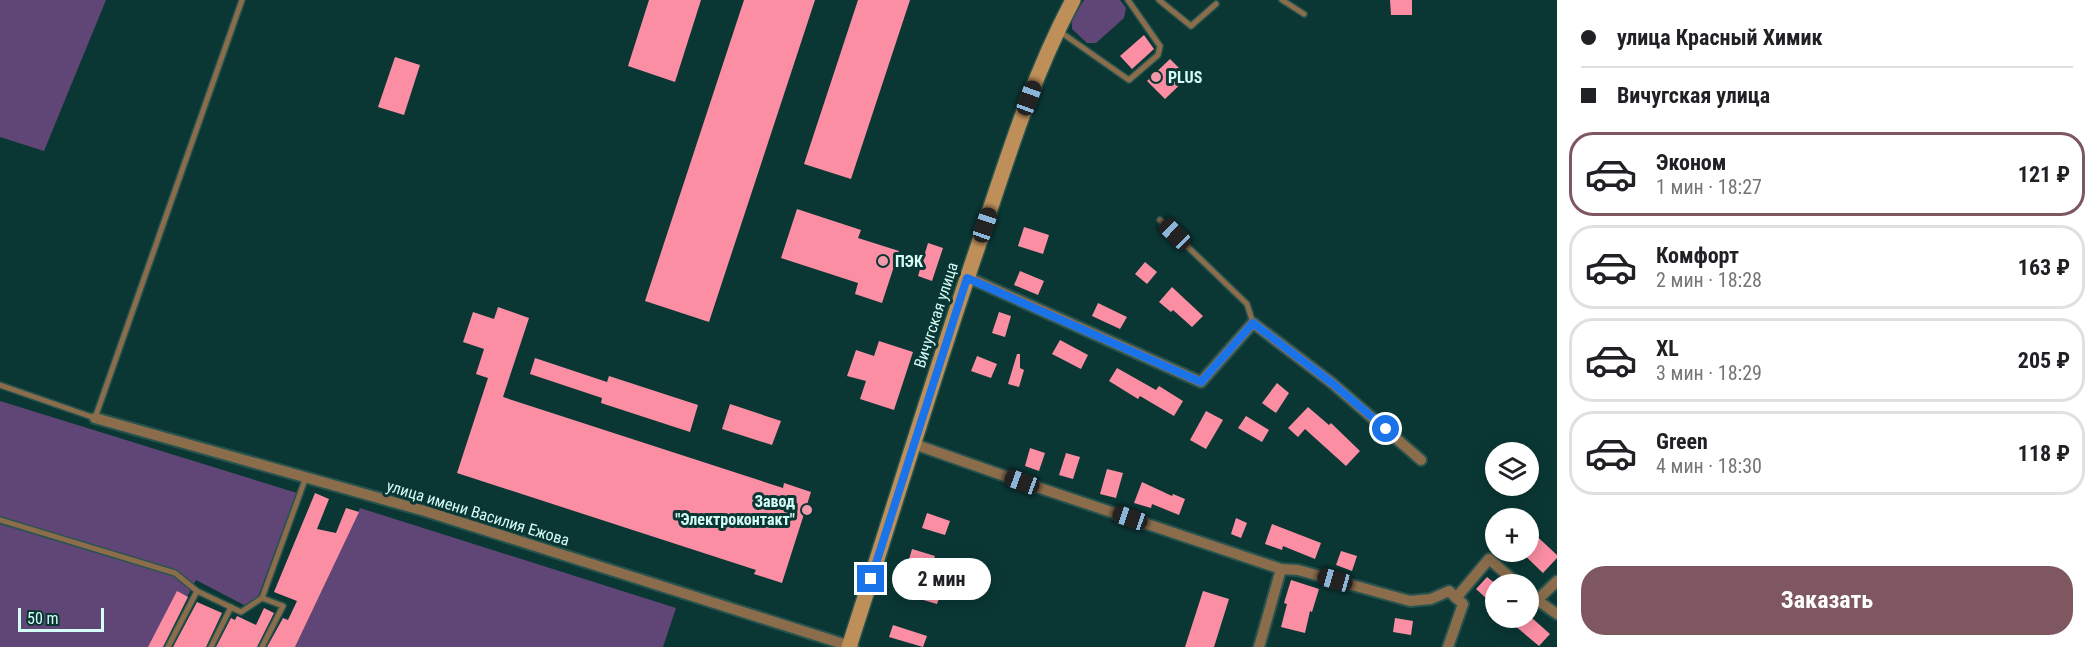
<!DOCTYPE html>
<html lang="ru">
<meta charset="utf-8">
<style>
body{margin:0;font-family:"Roboto Condensed",sans-serif;background:#f2f2f2;color:#202124;height:100vh;display:flex;flex-direction:column;font-size:22px;white-space:nowrap}
*{box-sizing:border-box;margin:0}
p{font-size:20px;color:#757577}
.icon{flex:none;width:33px;height:33px;fill:none;stroke:currentColor;stroke-width:2;stroke-linecap:round;stroke-linejoin:round}
.map{position:relative;flex:1;overflow:hidden}
.side{display:flex;flex-direction:column;background:#fff;width:540px}
.side>*{flex:none}
.top-card{display:grid;align-content:center;height:132px;padding:0 24px;background:#fff}
.fabs{position:absolute;left:1485px;top:442px;display:grid;gap:12px}
.fabs a{display:grid;place-items:center;width:54px;height:54px;border-radius:50%;background:#fff;box-shadow:0 3px 15px #0003;font-size:30px}
.scale{position:absolute;left:18px;bottom:15px;width:86px;box-sizing:border-box;padding-left:6px;border:3px solid #d6fcf7;border-top:0;font-size:16px;line-height:21px;white-space:nowrap;color:#d6fcf7;-webkit-text-stroke:4px #0a3734;paint-order:stroke}
.end{position:absolute;width:27px;height:27px;margin:-14px;border:8px solid #1a73e8;background:#fff;box-shadow:0 0 0 3px #fff}
.from{border-radius:50%}
.bubble{position:absolute;height:42px;border-radius:21px;background:#fff;box-shadow:0 3px 15px #0003;font-size:20px;font-weight:700;line-height:42px;text-align:center}
.car{position:absolute;width:18px;height:36px;margin:-18px -9px;border-radius:8px;box-shadow:0 0 4px 2px #0007;background:linear-gradient(#222 24%,#8ab4d8 0 40%,#222 0 76%,#8ab4d8 0 86%,#222 0)}
.top-card b{display:flex;align-items:center;gap:21px;height:57px;font-size:22px}
.top-card b+b{border-top:2px solid #e0e0e0}
.top-card i{width:15px;height:15px;background:#202124}
ul{padding:0;list-style:none}
li{display:flex;align-items:center;gap:18px;height:84px;margin:0 12px 9px;padding:0 12px;border:3px solid #e0e0e0;border-radius:24px}
li div{flex:1}
li b{display:block;font-size:22px}
li em{font-style:normal;font-weight:700}
li.active{border-color:#7f5760}
li>.icon{width:54px;height:54px;stroke-width:1.5}
.button{display:flex;gap:12px;margin-top:auto;padding:12px 24px}
.button a{flex:1;height:69px;border-radius:24px;background:#7f5760;color:#fff;font-size:24px;font-weight:700;line-height:69px;text-align:center}
main{display:flex;flex:1;min-height:0}
.map>svg:first-child{display:block}
.green{fill:#604676}
.building{fill:#fc8ea4}
.lines{fill:none;stroke-linecap:round;stroke-linejoin:round}
.lane-casing{stroke:#27534f;stroke-width:8}
.street-casing{stroke:#27534f;stroke-width:14}
.secondary-casing{stroke:#27534f;stroke-width:18}
.lane{stroke:#8b6d4c;stroke-width:5}
.street{stroke:#8b6d4c;stroke-width:10}
.secondary{stroke:#bf8f59;stroke-width:15}
.route{stroke:#1a73e8;stroke-width:8}
.poi-dot{fill:#f39aaa;stroke:#0a3734;stroke-width:2}
.labels{text-anchor:middle;dominant-baseline:central;stroke-width:6;stroke-linejoin:round;paint-order:stroke}
.poi-label{font-size:16px;font-weight:bold;fill:#d6fcf7;stroke:#0a3734;text-anchor:start}
.street-label{font-size:16px;fill:#d6fcf7;stroke:#0a3734}
</style>
<main>
<div class="map">
<svg width="1557" height="647" viewBox="0 0 1557 647">
<rect width="100%" height="100%" fill="#0a3734"/>
<g class="green">
<polygon points="0,0 106,0 44,151 0,137"/>
<polygon points="1084,0 1120,0 1126,8 1124,18 1096,43 1087,43 1072,29 1072,19"/>
<polygon points="0,401 297,493 256,602 250,606 244,605 196,580 187,597 148,647 0,647"/>
<polygon points="360,508 676,608 663,647 295,647"/>
</g>
<g class="building">
<polygon points="649,0 701,0 675,82 628,66"/>
<polygon points="744,0 815,0 709,322 645,301"/>
<polygon points="858,0 910,0 851,179 804,164"/>
<polygon points="1390,0 1412,0 1412,15 1391,15"/>
<polygon points="1144,35 1154,49 1132,69 1120,56"/>
<polygon points="395,57 420,65 404,115 378,107"/>
<polygon points="1170,59 1188,77 1165,99 1147,81"/>
<polygon points="797,209 861,230 858,238 899,251 882,303 855,294 858,283 781,258"/>
<polygon points="1024,227 1049,235 1043,254 1018,246"/>
<polygon points="928,243 943,248 932,281 918,276"/>
<polygon points="1145,262 1157,272 1147,284 1135,274"/>
<polygon points="1020,271 1044,281 1038,295 1014,285"/>
<polygon points="1172,287 1203,316 1192,327 1173,310 1171,312 1159,302"/>
<polygon points="1098,303 1127,317 1120,329 1092,316"/>
<polygon points="498,307 529,318 503,397 783,488 784,483 811,492 782,583 754,574 756,570 457,473 488,378 476,374 484,349 463,342 473,312 494,319"/>
<polygon points="999,312 1011,316 1005,337 992,333"/>
<polygon points="1060,340 1088,355 1081,369 1052,354"/>
<polygon points="879,341 913,352 894,410 860,399 866,381 847,376 856,350 874,356"/>
<polygon points="1017,354 1020,354 1020,368 1024,370 1019,387 1008,384"/>
<polygon points="977,356 997,364 991,378 971,371"/>
<polygon points="535,358 607,382 609,376 698,405 690,432 601,403 602,398 530,374"/>
<polygon points="1117,368 1156,390 1159,386 1183,401 1174,416 1140,396 1138,399 1109,381"/>
<polygon points="1277,383 1289,393 1276,413 1262,403"/>
<polygon points="730,404 781,421 772,445 722,429"/>
<polygon points="1308,407 1329,425 1331,423 1360,451 1346,466 1305,429 1298,437 1288,428"/>
<polygon points="1206,411 1223,420 1206,449 1190,440"/>
<polygon points="1246,416 1269,430 1262,442 1238,428"/>
<polygon points="1030,448 1045,453 1039,471 1025,466"/>
<polygon points="1066,453 1080,457 1073,479 1059,475"/>
<polygon points="1107,469 1123,473 1116,498 1100,494"/>
<polygon points="1142,482 1172,496 1173,494 1185,499 1179,515 1152,504 1151,508 1134,503"/>
<polygon points="315,493 329,499 317,529 336,533 346,508 359,512 295,647 267,647 283,618 288,620 297,601 274,592"/>
<polygon points="927,513 950,521 945,535 922,528"/>
<polygon points="1236,518 1247,523 1241,538 1231,534"/>
<polygon points="1272,524 1321,543 1315,559 1283,546 1282,550 1265,544"/>
<polygon points="1528,528 1557,555 1557,558 1543,573 1521,552 1528,552"/>
<polygon points="912,549 935,556 925,584 942,590 937,604 913,597 922,567 908,563"/>
<polygon points="1341,551 1357,556 1352,571 1336,565"/>
<polygon points="1487,577 1496,584 1496,607 1476,589"/>
<polygon points="1291,580 1319,589 1312,612 1310,611 1305,633 1281,627 1287,604 1284,603"/>
<polygon points="177,591 188,597 163,647 148,647"/>
<polygon points="1203,591 1229,599 1214,647 1185,647"/>
<polygon points="197,602 222,613 206,647 173,647"/>
<polygon points="264,608 274,613 257,647 216,647 231,618 235,620 237,616 256,625"/>
<polygon points="1395,618 1413,621 1411,635 1393,632"/>
<polygon points="1521,618 1532,618 1550,634 1539,646 1514,625"/>
<polygon points="893,625 927,636 923,647 889,637"/>
</g>
<g class="lines">
<g class="lane-casing">
<g id="lane">
<polyline points="1159,0 1191,26 1216,4"/>
<polyline points="1282,0 1304,14"/>
<polyline points="1059,31 1129,80 1158,55 1160,46 1128,0"/>
<polyline points="1160,220 1247,304 1253,323"/>
<polyline points="0,385 95,418 242,0"/>
<polyline points="0,520 175,573 197,591"/>
<polyline points="168,647 197,591 241,612 262,598 306,477"/>
<polyline points="211,647 231,607"/>
<polyline points="262,647 283,606 262,598"/>
</g>
</g>
<g class="street-casing">
<g id="street">
<polyline points="967,277 1201,382 1253,323 1332,383 1421,460"/>
<polyline points="95,418 425,511 853,647"/>
<polyline points="914,444 1022,482 1281,569 1298,570 1410,601 1431,599 1449,591 1463,604 1448,647"/>
<polyline points="1528,593 1537,600 1557,581"/>
<polyline points="1456,598 1489,559 1519,585"/>
<polyline points="1537,600 1557,614"/>
<polyline points="1259,647 1281,569"/>
</g>
</g>
<g class="secondary-casing">
<path id="secondary" d="M849,647C892,514 932,381 977,249C1005,165 1031,79 1073,0"/>
</g>
<use href="#lane" class="lane"/>
<use href="#street" class="street"/>
<use href="#secondary" class="secondary"/>
</g>
<g class="lines">
<polyline class="route" points="871,579 967,278 1201,382 1253,323 1332,383 1386,429"/>
</g>
<g class="poi-dot">
<circle cx="1156" cy="77" r="6"/>
<circle cx="883" cy="261" r="6"/>
<circle cx="807" cy="510" r="6"/>
</g>
<g class="labels">
<g class="poi-label">
<text x="1168" y="77">PLUS</text>
<text x="895" y="261">ПЭК</text>
<text x="795" y="501" text-anchor="end">Завод<tspan x="795" dy="18">"Электроконтакт"</tspan></text>
</g>
<g class="street-label">
<text transform="translate(936 315) rotate(-72)">Вичугская улица</text>
<text transform="translate(478 513) rotate(17)">улица имени Василия Ежова</text>
</g>
</g>
</svg>
<div class="fabs">
<a><svg class="icon" aria-label="layers" viewBox="0 0 24 24"><path d="M12 4l9 5-9 5-9-5zM3 14l9 5 9-5"/></svg></a>
<a>+</a>
<a>−</a>
</div>
<div class="scale">50 m</div>
<i class="end from" style="left:1386px;top:429px"></i>
<i class="end" style="left:871px;top:579px"></i>
<div class="bubble" style="left:892px;top:558px;width:99px">2 мин</div>
<i class="car" style="left:1029px;top:98px;rotate:20deg"></i>
<i class="car" style="left:985px;top:225px;rotate:19deg"></i>
<i class="car" style="left:1175px;top:234px;rotate:314deg"></i>
<i class="car" style="left:1022px;top:482px;rotate:290deg"></i>
<i class="car" style="left:1130px;top:518px;rotate:289deg"></i>
<i class="car" style="left:1335px;top:580px;rotate:286deg"></i>
</div>
<section class="side">
<div class="top-card">
<b><i class="from"></i>улица Красный Химик</b>
<b><i></i>Вичугская улица</b>
</div>
<ul>
<li class="active"><svg class="icon" aria-label="car" viewBox="0 0 24 24"><path d="M5 17H2v-5l4-1 3-4h7l3 4 3 1v5h-3M9 17h6M6 11h13"/><circle cx="7" cy="17" r="2"/><circle cx="17" cy="17" r="2"/></svg><div><b>Эконом</b><p>1 мин · 18:27</p></div><em>121 ₽</em></li>
<li><svg class="icon" aria-label="car" viewBox="0 0 24 24"><path d="M5 17H2v-5l4-1 3-4h7l3 4 3 1v5h-3M9 17h6M6 11h13"/><circle cx="7" cy="17" r="2"/><circle cx="17" cy="17" r="2"/></svg><div><b>Комфорт</b><p>2 мин · 18:28</p></div><em>163 ₽</em></li>
<li><svg class="icon" aria-label="car" viewBox="0 0 24 24"><path d="M5 17H2v-5l4-1 3-4h7l3 4 3 1v5h-3M9 17h6M6 11h13"/><circle cx="7" cy="17" r="2"/><circle cx="17" cy="17" r="2"/></svg><div><b>XL</b><p>3 мин · 18:29</p></div><em>205 ₽</em></li>
<li><svg class="icon" aria-label="car" viewBox="0 0 24 24"><path d="M5 17H2v-5l4-1 3-4h7l3 4 3 1v5h-3M9 17h6M6 11h13"/><circle cx="7" cy="17" r="2"/><circle cx="17" cy="17" r="2"/></svg><div><b>Green</b><p>4 мин · 18:30</p></div><em>118 ₽</em></li>
</ul>
<div class="button"><a>Заказать</a></div>
</section>
</main>
